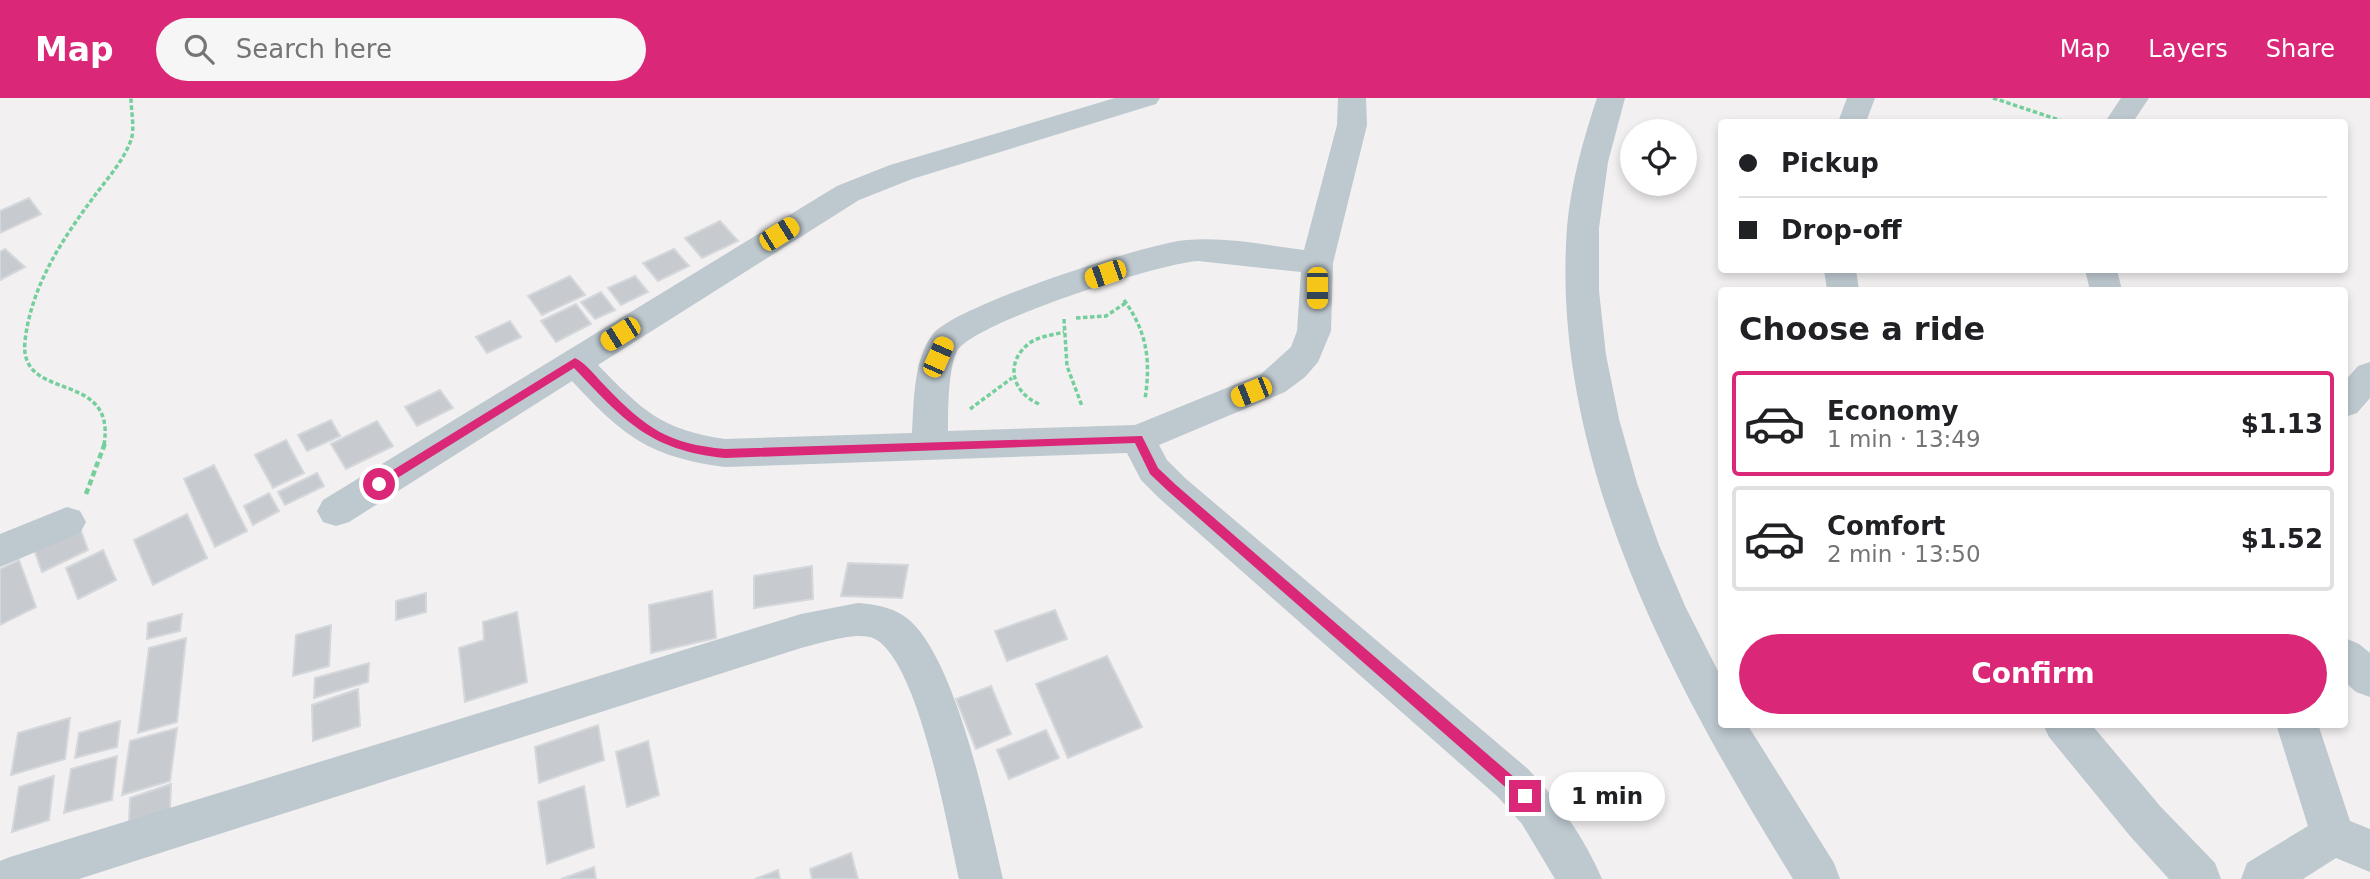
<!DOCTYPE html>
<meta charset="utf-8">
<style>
body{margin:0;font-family:"DejaVu Sans",sans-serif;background:#f6f6f6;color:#202124;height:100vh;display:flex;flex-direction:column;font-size:26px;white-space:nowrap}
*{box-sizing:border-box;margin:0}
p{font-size:23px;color:#757577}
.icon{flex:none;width:38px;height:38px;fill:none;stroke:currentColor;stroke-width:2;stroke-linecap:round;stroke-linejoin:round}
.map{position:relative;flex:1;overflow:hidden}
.sheet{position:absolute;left:1718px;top:189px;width:630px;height:441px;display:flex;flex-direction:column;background:#fff;border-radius:7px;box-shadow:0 4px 10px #0003}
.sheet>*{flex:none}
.hud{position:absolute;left:1718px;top:21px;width:630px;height:154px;border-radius:7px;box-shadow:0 4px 10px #0003;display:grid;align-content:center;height:154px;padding:0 21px;background:#fff}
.buttons{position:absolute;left:1620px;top:21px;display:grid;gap:14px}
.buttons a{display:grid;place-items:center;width:77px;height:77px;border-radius:50%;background:#fff;box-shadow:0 4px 10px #0003;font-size:35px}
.end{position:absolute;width:32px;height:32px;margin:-16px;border:9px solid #db2777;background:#fff;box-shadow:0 0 0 4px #fff}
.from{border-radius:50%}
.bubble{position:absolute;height:49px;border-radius:24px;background:#fff;box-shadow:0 4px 10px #0003;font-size:23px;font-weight:600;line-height:49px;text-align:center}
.car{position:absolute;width:21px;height:42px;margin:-21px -10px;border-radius:9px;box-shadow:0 0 5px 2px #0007;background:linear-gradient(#f5c518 24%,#345 0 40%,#f5c518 0 76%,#345 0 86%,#f5c518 0)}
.hud b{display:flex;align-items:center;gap:24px;height:66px;font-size:26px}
.hud b+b{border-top:2px solid #e0e0e0}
.hud i{width:18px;height:18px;background:#202124}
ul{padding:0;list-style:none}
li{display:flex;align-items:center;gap:21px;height:105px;margin:0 14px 10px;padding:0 7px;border:4px solid #e0e0e0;border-radius:7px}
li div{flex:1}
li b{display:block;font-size:26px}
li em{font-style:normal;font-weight:600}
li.on{border-color:#db2777}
li>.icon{width:63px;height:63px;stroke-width:1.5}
h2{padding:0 21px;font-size:32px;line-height:84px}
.action{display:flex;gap:14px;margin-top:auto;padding:14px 21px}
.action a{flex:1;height:80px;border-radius:42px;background:#db2777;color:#fff;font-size:28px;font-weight:600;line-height:80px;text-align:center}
header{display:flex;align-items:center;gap:42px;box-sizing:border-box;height:98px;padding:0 35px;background:#db2777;color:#fff}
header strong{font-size:33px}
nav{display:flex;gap:38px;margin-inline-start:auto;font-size:24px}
.search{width:490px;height:63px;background:#f6f6f6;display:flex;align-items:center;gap:18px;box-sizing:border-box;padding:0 24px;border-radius:38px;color:#757577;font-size:26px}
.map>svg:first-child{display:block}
.building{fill:#c7cbcf;stroke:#d4d7db;stroke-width:2}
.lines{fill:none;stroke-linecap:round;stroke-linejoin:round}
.path-far1{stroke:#75cf9c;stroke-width:3.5;stroke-dasharray:4.5 2.5;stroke-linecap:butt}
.path{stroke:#75cf9c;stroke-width:4.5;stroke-dasharray:6 3.5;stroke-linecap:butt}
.minor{fill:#bdc8cf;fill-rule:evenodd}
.route{fill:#db2777}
</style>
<header>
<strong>Map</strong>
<div class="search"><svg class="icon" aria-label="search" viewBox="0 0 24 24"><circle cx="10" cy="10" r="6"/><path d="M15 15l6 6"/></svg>Search here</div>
<nav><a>Map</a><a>Layers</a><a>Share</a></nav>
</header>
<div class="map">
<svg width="2370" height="781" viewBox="0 0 2370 781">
<rect width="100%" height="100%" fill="#f2f0f0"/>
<g class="building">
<polygon points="29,100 41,116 0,135 0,113"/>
<polygon points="720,123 738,143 702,160 685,140"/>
<polygon points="5,151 25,169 0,182 0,154"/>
<polygon points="674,151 689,168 658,183 643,165"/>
<polygon points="570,178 585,197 542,217 528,198"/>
<polygon points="635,178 648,194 621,207 608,190"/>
<polygon points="601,194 615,212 595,221 581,204"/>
<polygon points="576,206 591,226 556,244 541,223"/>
<polygon points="510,223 521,239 487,255 476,239"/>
<polygon points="440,292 453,310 417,328 405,309"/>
<polygon points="331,322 340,338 307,353 298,337"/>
<polygon points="377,323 393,348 346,371 331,346"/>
<polygon points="286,342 304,375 273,390 255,357"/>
<polygon points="214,367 247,433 215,449 184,381"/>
<polygon points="317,375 324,388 285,407 278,394"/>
<polygon points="269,395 279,413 253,427 244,408"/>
<polygon points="187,416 207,460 153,487 134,442"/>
<polygon points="80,430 88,452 42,474 34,451"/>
<polygon points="103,452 116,482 78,501 66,470"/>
<polygon points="19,462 36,509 0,527 0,471"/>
<polygon points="848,465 908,467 902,500 841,498"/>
<polygon points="812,468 813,501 754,510 754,478"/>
<polygon points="712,493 716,540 651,555 649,507"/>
<polygon points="426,495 426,514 396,522 396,503"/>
<polygon points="1055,512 1067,541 1007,563 995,533"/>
<polygon points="517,514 527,584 465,604 459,550 484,542 483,524"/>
<polygon points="182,516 180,533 147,541 148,525"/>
<polygon points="331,527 329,568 293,578 296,537"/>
<polygon points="186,540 177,624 138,635 149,550"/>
<polygon points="1107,558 1142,629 1068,660 1036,586"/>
<polygon points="369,565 368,584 314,600 315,580"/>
<polygon points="991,588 1011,636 976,651 956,601"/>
<polygon points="358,591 360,628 313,643 312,607"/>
<polygon points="70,620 65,661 11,677 18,635"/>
<polygon points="120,623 117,649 75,660 79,635"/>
<polygon points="598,627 604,662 539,685 535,649"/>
<polygon points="177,630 170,683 122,697 130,643"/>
<polygon points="1046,632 1059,660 1009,681 997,652"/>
<polygon points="648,643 659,697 627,709 616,654"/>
<polygon points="117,658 112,702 64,715 71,671"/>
<polygon points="54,678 49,722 12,734 19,689"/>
<polygon points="171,686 170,712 129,726 130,700"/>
<polygon points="584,688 594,749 547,766 538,704"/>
<polygon points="851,755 858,781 812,781 810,771"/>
<polygon points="594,769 596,781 561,781"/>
<polygon points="778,772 780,781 755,781"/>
</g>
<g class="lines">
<g class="path-far1">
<polyline points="1993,0 2065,24"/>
<path d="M1124,202C1147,234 1151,262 1145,301"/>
<polyline points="1076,220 1106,218 1127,204"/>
<polyline points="1064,221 1067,268 1082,308"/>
<path d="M1039,306C1011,294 1004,263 1031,244C1041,238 1053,237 1064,234"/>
<polyline points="970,311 1012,280"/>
<path d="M104,347C117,270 18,306 25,243C31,189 61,143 93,100C106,82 123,64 131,42C135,31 131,13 131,0"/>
</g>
<polyline class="path" points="86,396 105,345"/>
<g class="minor">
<path d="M1115,0H1160L1156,6L912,81L859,102L598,267C641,311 661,332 725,341L912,335C914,305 913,261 933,236C955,208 1147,145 1187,142C1226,139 1266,147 1304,152L1337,27L1338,0H1366L1367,27L1333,165L1331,233L1318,264L1305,279L1285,294L1159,347L1167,362L1185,380L1528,671C1558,702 1585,741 1602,781H1555L1522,726L1498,699L1159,400L1141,382L1127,355L725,369C649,359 623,338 572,283L349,424L336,428L323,424L317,413L323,402L837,88L890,67ZM1198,163L1301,174L1297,233L1291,249L1261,276L1135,327L948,333C948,313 948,271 957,253C974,224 1161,165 1198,163Z"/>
<path d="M1597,0H1625L1608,64L1599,130V193L1606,257L1619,321L1637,385L1659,447L1685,508L1722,581V626H1747L1834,765L1840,781H1793C1674,588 1550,364 1567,129C1571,85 1583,42 1597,0Z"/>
<polygon points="1847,0 1875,0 1866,24 1838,24"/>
<polygon points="2121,0 2149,0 2133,24 2105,24"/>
<polygon points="1824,172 1856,172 1859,192 1827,192"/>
<polygon points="2085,172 2117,172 2122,192 2090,192"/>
<polygon points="2370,264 2370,300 2357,315 2345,319 2345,283 2358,268"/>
<polygon points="67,409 80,413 86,424 80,435 0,469 0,436"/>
<path d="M858,505C873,506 891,509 904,518C955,552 989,721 1003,781H959C948,732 919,564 875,541C858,532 819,546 801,550L79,781H0V763L10,759L801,516Z"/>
<polygon points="2345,540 2359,546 2370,555 2370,599 2356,594 2345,584"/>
<polygon points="2043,626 2091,626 2160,708 2215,765 2221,781 2169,781 2130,738 2049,639"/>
<polygon points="2276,626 2318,626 2350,723 2370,731 2370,774 2336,760 2303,781 2241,781 2247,765 2308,728"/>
</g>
</g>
<path class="route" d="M575,260C587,266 597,280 607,290C646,330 668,346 725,351L1142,338L1158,370L1176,387L1530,693V702H1520L1168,393L1150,376L1135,345L725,360C648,352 624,322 574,270L383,389H375V383Z"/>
</svg>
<div class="buttons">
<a><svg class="icon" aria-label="locate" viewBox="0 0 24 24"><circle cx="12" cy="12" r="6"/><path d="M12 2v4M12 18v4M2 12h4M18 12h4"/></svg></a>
</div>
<i class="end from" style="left:379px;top:386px"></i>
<i class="end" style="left:1525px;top:698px"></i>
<div class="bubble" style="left:1549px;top:674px;width:116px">1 min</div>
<i class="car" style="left:779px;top:136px;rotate:58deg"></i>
<i class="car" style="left:1105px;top:176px;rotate:251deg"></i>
<i class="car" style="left:1317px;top:190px;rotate:180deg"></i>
<i class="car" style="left:620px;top:236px;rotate:238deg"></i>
<i class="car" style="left:938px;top:259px;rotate:24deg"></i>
<i class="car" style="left:1251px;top:294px;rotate:248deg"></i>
<div class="hud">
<b><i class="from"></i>Pickup</b>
<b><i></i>Drop-off</b>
</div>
<section class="sheet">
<h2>Choose a ride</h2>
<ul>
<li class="on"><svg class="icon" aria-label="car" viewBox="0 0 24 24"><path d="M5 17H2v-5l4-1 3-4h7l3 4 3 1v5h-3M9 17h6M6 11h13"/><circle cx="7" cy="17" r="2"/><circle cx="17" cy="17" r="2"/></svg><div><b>Economy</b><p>1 min · 13:49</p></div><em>$1.13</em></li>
<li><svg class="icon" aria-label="car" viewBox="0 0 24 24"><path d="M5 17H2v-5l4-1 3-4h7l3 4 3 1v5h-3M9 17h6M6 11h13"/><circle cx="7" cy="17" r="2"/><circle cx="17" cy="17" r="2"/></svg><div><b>Comfort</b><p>2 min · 13:50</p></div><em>$1.52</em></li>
</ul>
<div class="action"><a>Confirm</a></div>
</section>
</div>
